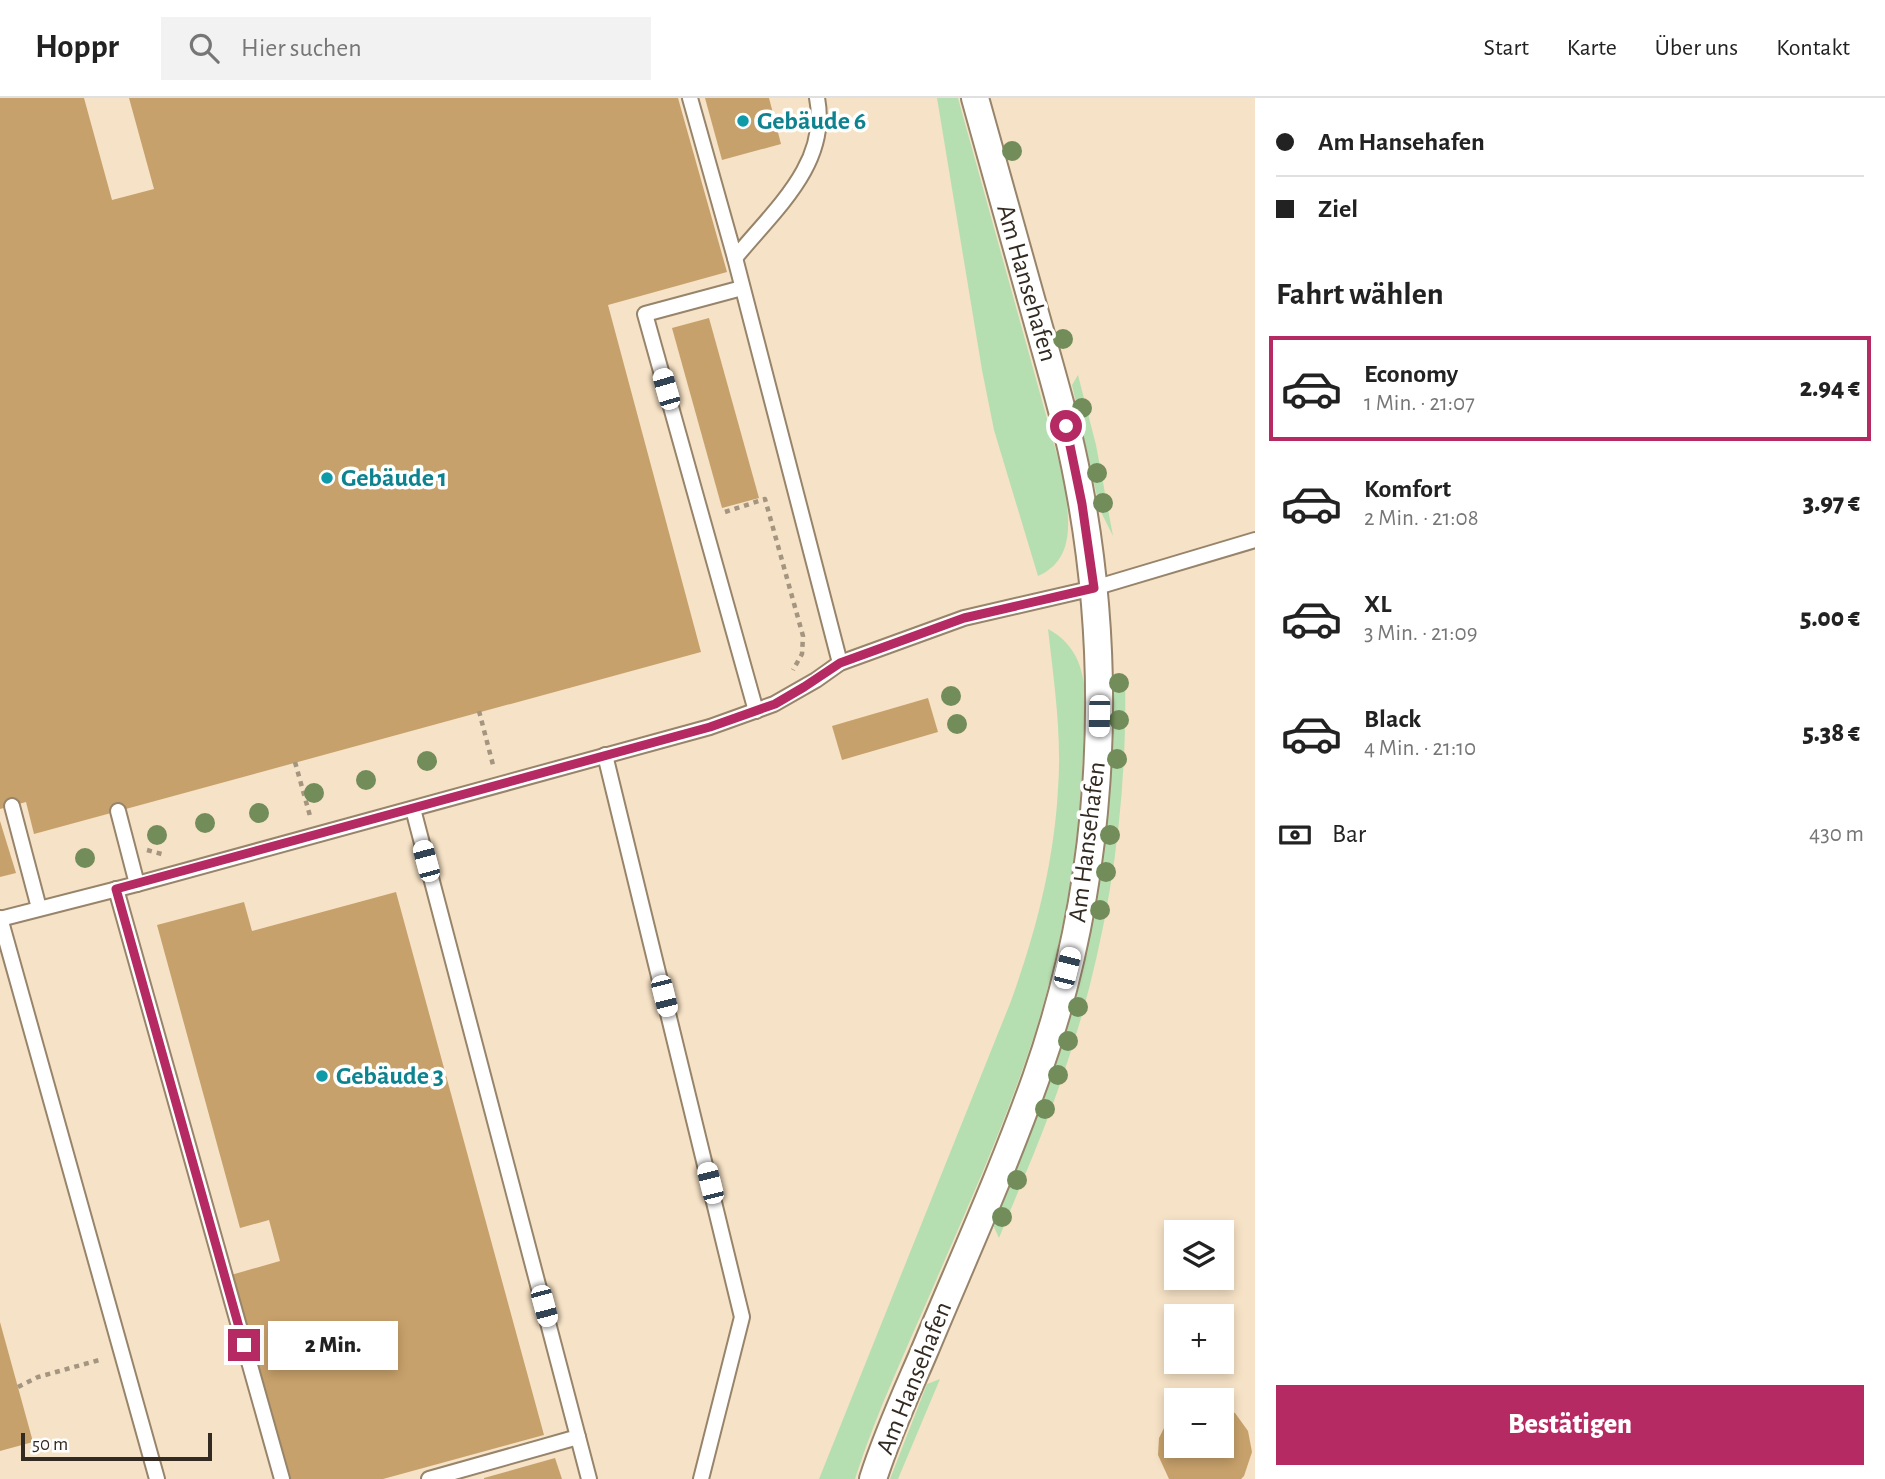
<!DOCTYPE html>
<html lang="de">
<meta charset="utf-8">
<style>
body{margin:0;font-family:"Alegreya Sans",sans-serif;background:#f2f2f2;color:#222;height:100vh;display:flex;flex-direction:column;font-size:26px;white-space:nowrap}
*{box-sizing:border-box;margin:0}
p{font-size:23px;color:#767676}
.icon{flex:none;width:38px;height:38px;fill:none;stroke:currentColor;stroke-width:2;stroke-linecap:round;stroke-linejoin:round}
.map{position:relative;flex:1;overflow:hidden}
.drawer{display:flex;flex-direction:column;background:#fff;width:630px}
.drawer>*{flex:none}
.guide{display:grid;align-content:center;height:154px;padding:0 21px;background:#fff}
.controls{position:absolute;left:1164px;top:1122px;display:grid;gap:14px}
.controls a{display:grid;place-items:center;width:70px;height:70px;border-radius:0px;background:#fff;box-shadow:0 4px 10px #0003;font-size:35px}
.scale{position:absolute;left:21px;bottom:18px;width:191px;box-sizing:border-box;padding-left:7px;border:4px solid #332b21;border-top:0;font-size:19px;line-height:24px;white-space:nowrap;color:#332b21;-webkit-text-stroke:5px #fff;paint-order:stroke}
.end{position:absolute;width:32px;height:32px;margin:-16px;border:9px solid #b62a63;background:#fff;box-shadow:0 0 0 4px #fff}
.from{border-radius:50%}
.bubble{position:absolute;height:49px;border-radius:0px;background:#fff;box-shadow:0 4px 10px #0003;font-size:23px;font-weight:800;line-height:49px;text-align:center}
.car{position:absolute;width:21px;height:42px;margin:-21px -10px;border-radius:9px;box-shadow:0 0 5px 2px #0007;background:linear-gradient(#fff 24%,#345 0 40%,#fff 0 76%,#345 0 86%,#fff 0)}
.guide b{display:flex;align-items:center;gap:24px;height:66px;font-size:26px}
.guide b+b{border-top:2px solid #e0e0e0}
.guide i{width:18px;height:18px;background:#222}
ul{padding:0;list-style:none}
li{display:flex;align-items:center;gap:21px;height:105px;margin:0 14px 10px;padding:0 7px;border:4px solid transparent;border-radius:0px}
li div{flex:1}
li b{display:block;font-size:26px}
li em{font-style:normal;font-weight:800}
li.active{border-color:#b62a63}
li>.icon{width:63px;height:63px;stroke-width:1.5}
h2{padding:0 21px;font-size:32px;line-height:84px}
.pay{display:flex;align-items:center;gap:18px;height:77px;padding:0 21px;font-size:26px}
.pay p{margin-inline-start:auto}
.cta{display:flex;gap:14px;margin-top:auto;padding:14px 21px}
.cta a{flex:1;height:80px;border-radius:0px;background:#b62a63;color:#fff;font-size:28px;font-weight:800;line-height:80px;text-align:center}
header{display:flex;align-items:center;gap:42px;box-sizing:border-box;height:98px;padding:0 35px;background:#fff;border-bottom:2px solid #e0e0e0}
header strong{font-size:33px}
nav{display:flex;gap:38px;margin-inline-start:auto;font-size:24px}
.search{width:490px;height:63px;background:#f2f2f2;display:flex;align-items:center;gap:18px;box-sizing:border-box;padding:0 24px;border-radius:0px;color:#767676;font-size:26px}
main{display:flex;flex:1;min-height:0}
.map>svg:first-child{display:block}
.green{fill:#b6dfb1}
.building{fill:#c7a16b}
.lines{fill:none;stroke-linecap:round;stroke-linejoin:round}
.lane-casing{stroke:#97846a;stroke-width:18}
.street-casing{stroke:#97846a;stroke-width:30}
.path{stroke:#a49580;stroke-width:4.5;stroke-dasharray:5 5;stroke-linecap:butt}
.lane{stroke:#fff;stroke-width:14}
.street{stroke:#fff;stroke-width:26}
.tree{fill:#728d5a}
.route{stroke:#b62a63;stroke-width:9}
.culture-dot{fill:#0f9aa8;stroke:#fff;stroke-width:2.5}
.labels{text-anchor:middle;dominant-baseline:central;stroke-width:7;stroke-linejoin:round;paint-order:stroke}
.culture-label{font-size:26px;font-weight:bold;fill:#0d838f;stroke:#fff;text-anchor:start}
.street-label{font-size:26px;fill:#332b21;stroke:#fff}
</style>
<header>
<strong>Hoppr</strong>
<div class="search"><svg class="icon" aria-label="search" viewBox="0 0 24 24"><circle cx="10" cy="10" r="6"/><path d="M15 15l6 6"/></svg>Hier suchen</div>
<nav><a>Start</a><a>Karte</a><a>Über uns</a><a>Kontakt</a></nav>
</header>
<main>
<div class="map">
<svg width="1255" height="1381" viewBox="0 0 1255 1381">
<rect width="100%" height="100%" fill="#f6e2c6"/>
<g class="green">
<path d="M937,0H958L1064,382C1068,418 1078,460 1038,478L994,332L982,272Z"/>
<polygon points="1078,277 1096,347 1113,438 1100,412 1072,287"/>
<path d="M1048,531C1095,556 1085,610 1083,654C1079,761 1059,870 1023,970C998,1041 967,1111 937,1180C909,1246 877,1312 855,1381H819L1011,903C1036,834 1054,764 1058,691C1062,638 1054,584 1048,531Z"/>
<path d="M1125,579C1128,713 1107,850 1063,977C1045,1032 1021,1086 999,1140L993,1127C1014,1076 1036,1025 1054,973C1096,846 1115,713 1114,580Z"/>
<polygon points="940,1281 898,1381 890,1381 927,1286"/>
</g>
<g class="building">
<polygon points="0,0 84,0 112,102 154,91 129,0 678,0 727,174 608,207 701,554 34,736 26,704 0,711"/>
<polygon points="705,0 769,0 781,46 722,62"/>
<polygon points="709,220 759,400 722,410 672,230"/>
<polygon points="928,600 938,634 842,662 832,628"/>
<polygon points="0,723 16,775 0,779"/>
<polygon points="396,794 544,1337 383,1381 286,1381 231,1177 280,1163 269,1122 240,1130 157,827 244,804 252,833"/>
<polygon points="0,1224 33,1344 0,1353"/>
<polygon points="1222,1308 1235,1315 1248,1333 1252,1354 1244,1378 1241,1381 1169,1381 1158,1357 1159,1340 1166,1326 1176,1316 1176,1348 1222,1348"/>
<polygon points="555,1360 562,1381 484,1381 484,1380"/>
</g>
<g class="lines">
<g class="lane-casing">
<g id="lane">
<polyline points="690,0 735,160 840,565"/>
<path d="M735,160C773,113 830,66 817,0"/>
<polyline points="742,190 645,216 756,613"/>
<polyline points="605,657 742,1219 701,1381"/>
<polyline points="12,708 39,810"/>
<polyline points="413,711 578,1339 429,1381"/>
<polyline points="118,713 137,786"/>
<polyline points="116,791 282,1381"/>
<polyline points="0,820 157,1381"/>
<polyline points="0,821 137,786 710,629 774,606 816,582 840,565 964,520 1094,490 1255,442"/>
<polyline points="578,1339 589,1381"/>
</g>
</g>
<g class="street-casing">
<path id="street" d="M873,1381C887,1337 906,1296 924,1254C962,1163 1003,1073 1036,980C1103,790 1116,581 1078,383C1068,329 1052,276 1037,222C1016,148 996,74 975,0"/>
</g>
<g class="path">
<polyline points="725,414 765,401 803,538 802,556 793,572"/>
<polyline points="479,613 493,667"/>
<polyline points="295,664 310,718"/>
<polyline points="147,752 165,757"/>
<polyline points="18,1289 38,1279 103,1261"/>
</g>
<use href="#lane" class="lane"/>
<use href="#street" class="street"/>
</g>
<g class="tree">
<circle cx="1012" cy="53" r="10"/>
<circle cx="1063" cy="241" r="10"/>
<circle cx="1082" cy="310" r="10"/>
<circle cx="1097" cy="375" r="10"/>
<circle cx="1103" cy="405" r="10"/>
<circle cx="1119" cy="585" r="10"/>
<circle cx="951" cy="598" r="10"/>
<circle cx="1119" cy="622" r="10"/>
<circle cx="957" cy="626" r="10"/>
<circle cx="1117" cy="661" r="10"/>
<circle cx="427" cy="663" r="10"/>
<circle cx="366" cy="682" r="10"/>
<circle cx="314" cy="695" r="10"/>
<circle cx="259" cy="715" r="10"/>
<circle cx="205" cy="725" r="10"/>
<circle cx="157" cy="737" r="10"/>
<circle cx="1110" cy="737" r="10"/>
<circle cx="85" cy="760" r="10"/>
<circle cx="1106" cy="774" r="10"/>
<circle cx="1100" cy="812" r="10"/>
<circle cx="1078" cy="909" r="10"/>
<circle cx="1068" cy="943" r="10"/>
<circle cx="1058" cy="977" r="10"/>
<circle cx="1045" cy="1011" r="10"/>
<circle cx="1017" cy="1082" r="10"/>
<circle cx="1002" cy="1119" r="10"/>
</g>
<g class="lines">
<polyline class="route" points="244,1247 116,791 710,629 775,606 804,589 840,565 964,520 1094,490 1082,406 1066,328"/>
</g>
<g class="culture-dot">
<circle cx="743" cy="23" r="7"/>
<circle cx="327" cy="380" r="7"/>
<circle cx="322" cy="978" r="7"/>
</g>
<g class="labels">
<g class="culture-label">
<text x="757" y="23">Gebäude 6</text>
<text x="341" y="380">Gebäude 1</text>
<text x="336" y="978">Gebäude 3</text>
</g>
<g class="street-label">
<text transform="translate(1027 185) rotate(74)">Am Hansehafen</text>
<text transform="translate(1087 744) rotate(-83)">Am Hansehafen</text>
<text transform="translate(914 1280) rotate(-68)">Am Hansehafen</text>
</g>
</g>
</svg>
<div class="controls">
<a><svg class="icon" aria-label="layers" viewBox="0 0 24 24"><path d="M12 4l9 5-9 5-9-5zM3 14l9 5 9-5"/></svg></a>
<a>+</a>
<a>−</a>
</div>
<div class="scale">50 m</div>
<i class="end from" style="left:1066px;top:328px"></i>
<i class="end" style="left:244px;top:1247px"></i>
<div class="bubble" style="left:268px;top:1223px;width:130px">2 Min.</div>
<i class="car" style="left:666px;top:291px;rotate:344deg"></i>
<i class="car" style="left:1099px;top:618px;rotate:181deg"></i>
<i class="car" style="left:426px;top:763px;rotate:345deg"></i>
<i class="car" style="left:1067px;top:870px;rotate:14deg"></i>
<i class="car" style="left:664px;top:898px;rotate:166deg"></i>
<i class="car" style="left:710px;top:1085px;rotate:346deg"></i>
<i class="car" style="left:544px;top:1208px;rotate:165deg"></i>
</div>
<section class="drawer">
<div class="guide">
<b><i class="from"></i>Am Hansehafen</b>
<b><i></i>Ziel</b>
</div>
<h2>Fahrt wählen</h2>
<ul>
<li class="active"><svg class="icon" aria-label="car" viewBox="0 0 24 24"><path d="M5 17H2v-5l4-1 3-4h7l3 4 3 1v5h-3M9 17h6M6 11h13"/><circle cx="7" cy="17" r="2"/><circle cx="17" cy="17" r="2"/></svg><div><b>Economy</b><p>1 Min. · 21:07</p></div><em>2.94 €</em></li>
<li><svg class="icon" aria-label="car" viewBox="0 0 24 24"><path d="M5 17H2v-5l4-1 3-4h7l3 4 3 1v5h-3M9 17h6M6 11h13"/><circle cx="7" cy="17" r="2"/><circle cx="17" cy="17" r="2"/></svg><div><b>Komfort</b><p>2 Min. · 21:08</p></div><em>3.97 €</em></li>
<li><svg class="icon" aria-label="car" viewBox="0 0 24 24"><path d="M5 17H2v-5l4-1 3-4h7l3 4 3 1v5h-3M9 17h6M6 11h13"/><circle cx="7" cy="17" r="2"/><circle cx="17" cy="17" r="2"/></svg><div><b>XL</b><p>3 Min. · 21:09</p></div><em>5.00 €</em></li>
<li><svg class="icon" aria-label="car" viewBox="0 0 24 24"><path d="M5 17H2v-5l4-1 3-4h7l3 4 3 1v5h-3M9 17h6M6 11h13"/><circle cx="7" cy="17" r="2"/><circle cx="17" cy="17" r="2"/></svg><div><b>Black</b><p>4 Min. · 21:10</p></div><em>5.38 €</em></li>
</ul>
<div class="pay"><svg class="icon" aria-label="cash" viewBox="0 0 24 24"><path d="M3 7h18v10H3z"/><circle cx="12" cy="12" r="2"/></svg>Bar<p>430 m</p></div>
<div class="cta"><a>Bestätigen</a></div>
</section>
</main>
